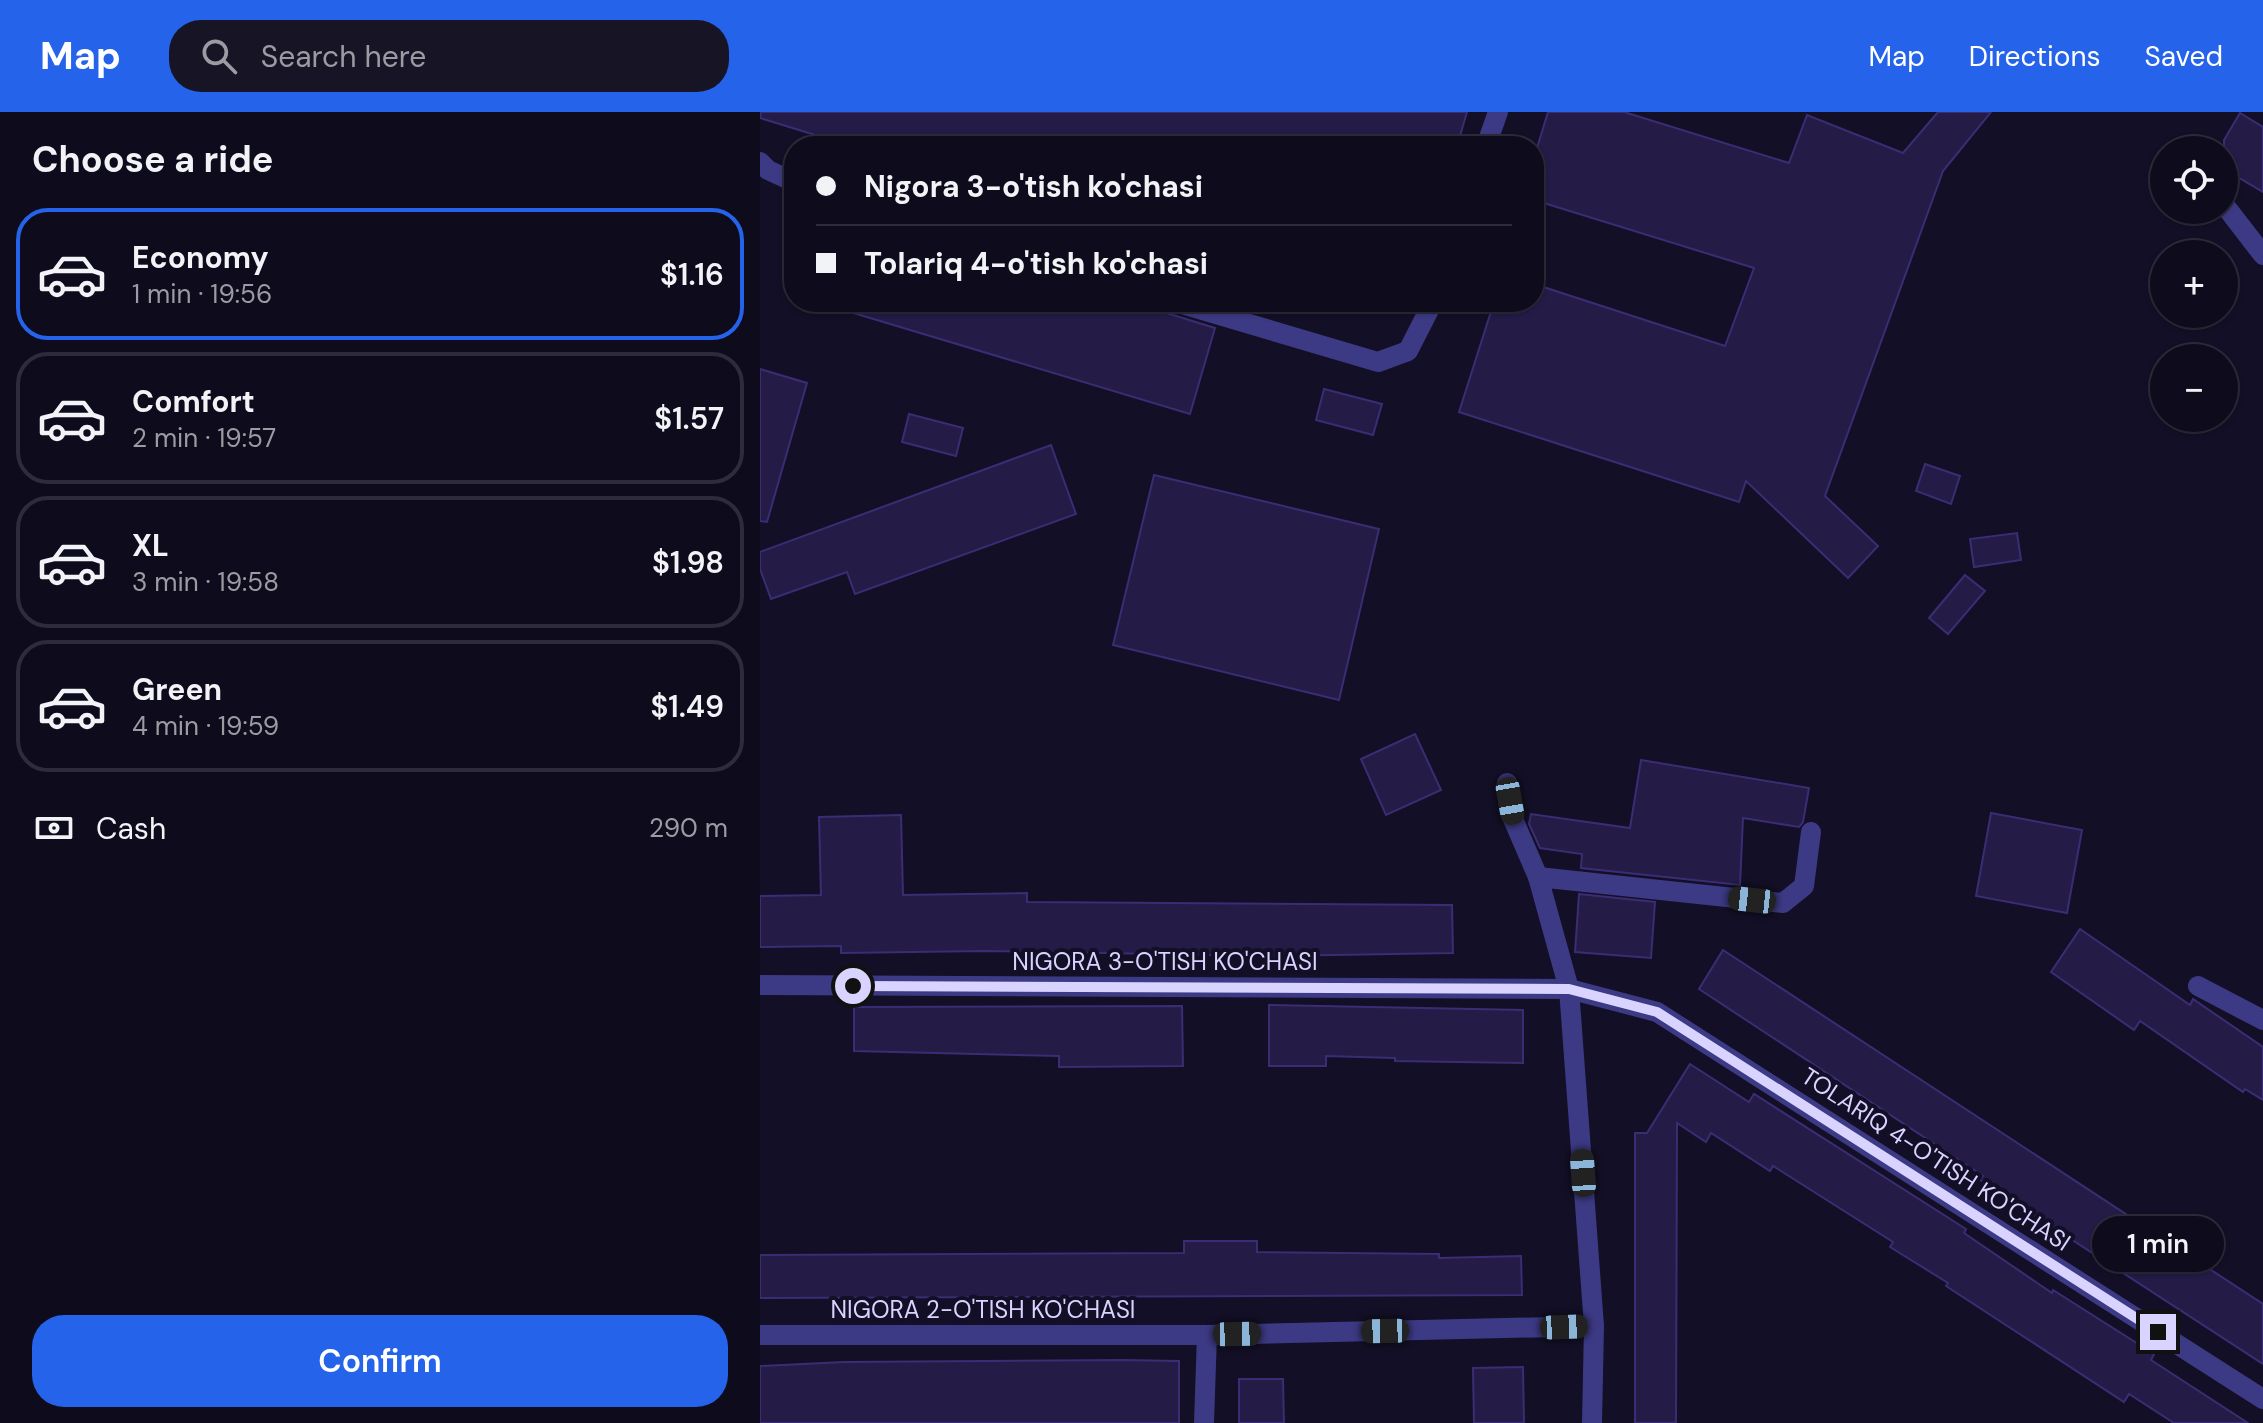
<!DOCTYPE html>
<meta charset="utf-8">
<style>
body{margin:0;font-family:"DM Sans",sans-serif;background:#171425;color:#f1f3f6;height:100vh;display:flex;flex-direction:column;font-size:30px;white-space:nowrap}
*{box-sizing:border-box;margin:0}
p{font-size:26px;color:#9b9ba3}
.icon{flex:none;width:44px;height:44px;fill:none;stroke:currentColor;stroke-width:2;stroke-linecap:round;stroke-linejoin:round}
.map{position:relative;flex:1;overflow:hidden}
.side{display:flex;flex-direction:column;background:#0e0b1c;width:760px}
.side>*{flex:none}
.top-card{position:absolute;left:24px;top:24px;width:760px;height:176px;border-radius:32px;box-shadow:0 2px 6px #0004,0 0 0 2px #2e2b3b;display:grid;align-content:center;height:176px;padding:0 32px;background:#0e0b1c}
.buttons{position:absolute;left:1390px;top:24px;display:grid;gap:16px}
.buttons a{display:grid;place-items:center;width:88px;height:88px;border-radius:50%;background:#0e0b1c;box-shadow:0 2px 6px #0004,0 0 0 2px #2e2b3b;font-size:40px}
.end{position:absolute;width:36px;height:36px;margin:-18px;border:10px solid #d9d4ff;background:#111;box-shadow:0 0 0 4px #111}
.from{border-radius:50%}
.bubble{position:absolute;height:56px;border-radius:28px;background:#0e0b1c;box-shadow:0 2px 6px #0004,0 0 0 2px #2e2b3b;font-size:26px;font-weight:600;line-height:56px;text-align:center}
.car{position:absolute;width:24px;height:48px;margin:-24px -12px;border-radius:10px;box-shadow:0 0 6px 2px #0007;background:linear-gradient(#222 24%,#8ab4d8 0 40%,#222 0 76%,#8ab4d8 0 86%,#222 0)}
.top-card b{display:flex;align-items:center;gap:28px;height:76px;font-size:30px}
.top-card b+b{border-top:2px solid #2e2b3b}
.top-card i{width:20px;height:20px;background:#f1f3f6}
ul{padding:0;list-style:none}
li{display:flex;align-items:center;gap:24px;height:132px;margin:0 16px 12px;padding:0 16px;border:4px solid #2e2b3b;border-radius:32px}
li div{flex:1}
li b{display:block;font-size:30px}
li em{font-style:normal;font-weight:600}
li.current{border-color:#2563eb}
li>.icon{width:72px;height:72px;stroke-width:1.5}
h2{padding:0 32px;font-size:36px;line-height:96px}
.pay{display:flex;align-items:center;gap:20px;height:88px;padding:0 32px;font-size:30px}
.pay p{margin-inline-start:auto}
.primary-button{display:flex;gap:16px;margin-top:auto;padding:16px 32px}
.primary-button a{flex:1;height:92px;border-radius:32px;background:#2563eb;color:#fff;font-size:32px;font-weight:600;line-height:92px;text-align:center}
header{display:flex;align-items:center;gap:48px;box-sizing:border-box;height:112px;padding:0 40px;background:#2563eb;color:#fff}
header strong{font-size:38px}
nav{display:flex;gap:44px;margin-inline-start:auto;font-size:28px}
.search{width:560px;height:72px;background:#171425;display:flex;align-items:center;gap:20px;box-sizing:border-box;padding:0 28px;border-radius:32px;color:#9b9ba3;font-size:30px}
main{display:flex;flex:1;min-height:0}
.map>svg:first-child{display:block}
.building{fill:#241b47;stroke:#3b2d73;stroke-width:2}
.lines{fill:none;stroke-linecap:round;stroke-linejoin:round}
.minor{stroke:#3d3a85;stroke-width:20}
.route{stroke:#d9d4ff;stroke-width:10}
.labels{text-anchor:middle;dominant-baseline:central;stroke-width:8;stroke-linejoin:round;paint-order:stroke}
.street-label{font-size:24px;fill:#d9d4ff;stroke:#130f26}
</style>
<header>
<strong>Map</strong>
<div class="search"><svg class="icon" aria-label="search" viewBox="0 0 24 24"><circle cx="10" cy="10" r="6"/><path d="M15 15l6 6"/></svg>Search here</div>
<nav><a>Map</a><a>Directions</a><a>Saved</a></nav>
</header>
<main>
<section class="side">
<h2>Choose a ride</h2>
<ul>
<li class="current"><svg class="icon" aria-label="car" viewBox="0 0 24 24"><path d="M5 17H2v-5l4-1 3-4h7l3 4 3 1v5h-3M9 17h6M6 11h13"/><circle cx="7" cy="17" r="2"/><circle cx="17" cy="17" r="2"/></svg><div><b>Economy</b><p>1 min · 19:56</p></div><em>$1.16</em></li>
<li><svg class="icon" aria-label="car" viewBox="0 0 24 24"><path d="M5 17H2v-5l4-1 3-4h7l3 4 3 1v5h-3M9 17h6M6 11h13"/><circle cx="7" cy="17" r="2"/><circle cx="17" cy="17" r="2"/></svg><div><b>Comfort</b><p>2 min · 19:57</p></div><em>$1.57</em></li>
<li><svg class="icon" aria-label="car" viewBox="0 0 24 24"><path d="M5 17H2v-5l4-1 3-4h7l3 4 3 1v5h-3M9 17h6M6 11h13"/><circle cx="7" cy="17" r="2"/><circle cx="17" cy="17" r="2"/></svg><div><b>XL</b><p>3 min · 19:58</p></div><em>$1.98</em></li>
<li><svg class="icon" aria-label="car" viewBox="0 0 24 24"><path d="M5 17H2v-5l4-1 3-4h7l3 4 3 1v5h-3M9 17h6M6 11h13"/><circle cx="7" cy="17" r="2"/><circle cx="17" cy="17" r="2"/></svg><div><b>Green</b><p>4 min · 19:59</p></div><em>$1.49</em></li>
</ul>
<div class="pay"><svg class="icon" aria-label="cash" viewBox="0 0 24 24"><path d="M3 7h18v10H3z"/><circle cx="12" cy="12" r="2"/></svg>Cash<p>290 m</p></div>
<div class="primary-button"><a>Confirm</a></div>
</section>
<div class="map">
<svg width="1503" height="1311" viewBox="0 0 1503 1311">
<rect width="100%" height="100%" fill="#130f26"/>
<g class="building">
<polygon points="1,0 707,0 697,34 91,34 0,6"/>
<polygon points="788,0 864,0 1029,51 1047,3 1143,41 1178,0 1231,0 1183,59 1065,384 1118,434 1088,466 986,369 979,390 699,300 734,190 774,190 774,172 965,234 994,156 774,88 774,46"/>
<polygon points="1480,1 1503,15 1503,80 1464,57 1464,28"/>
<polygon points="80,190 371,190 455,216 430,302 80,197"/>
<polygon points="0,257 47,271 7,410 0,409"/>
<polygon points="564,277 622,292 613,323 556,308"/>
<polygon points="149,302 203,316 196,344 142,330"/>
<polygon points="291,333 316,402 95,482 87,460 11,487 0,457 0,440"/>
<polygon points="1165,352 1200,364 1191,392 1156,379"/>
<polygon points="394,363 619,417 579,588 353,533"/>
<polygon points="1257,421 1261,448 1214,455 1210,427"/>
<polygon points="1205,463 1225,479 1188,522 1169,506"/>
<polygon points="655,622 681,678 626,703 601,647"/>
<polygon points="881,648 1049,676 1043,710 1039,715 983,706 980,773 821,756 822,742 780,736 769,712 771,702 870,716"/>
<polygon points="1231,701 1322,718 1307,801 1216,784"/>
<polygon points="141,703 143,783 267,781 267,790 692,793 693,841 512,844 224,839 81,841 81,834 0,835 0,784 61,783 59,705"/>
<polygon points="819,782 895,790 891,846 815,840"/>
<polygon points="1320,817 1430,893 1433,887 1503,935 1503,988 1485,977 1483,980 1380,909 1374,918 1291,860"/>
<polygon points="963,838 1503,1192 1503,1252 1220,1068 1223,1064 939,877"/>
<polygon points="509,893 763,898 763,951 635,949 635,946 566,944 566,954 509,954"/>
<polygon points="422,894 423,954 299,955 299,944 94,939 94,895"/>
<polygon points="930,952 989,990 994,982 1206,1117 1204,1121 1292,1181 1293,1178 1394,1242 1391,1248 1488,1311 1414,1311 1369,1282 1364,1290 1186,1174 1188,1171 1130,1135 1133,1130 1013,1054 1010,1059 951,1021 946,1030 917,1011 916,1311 875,1311 875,1021 887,1021"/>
<polygon points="424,1129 497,1129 497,1140 679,1142 679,1146 761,1144 762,1183 0,1186 0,1143 424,1141"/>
<polygon points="363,1248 419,1249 419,1311 0,1311 0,1254 84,1250"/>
<polygon points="763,1255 764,1311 714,1311 713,1256"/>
<polygon points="479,1267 523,1267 524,1311 479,1311"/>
</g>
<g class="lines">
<g class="minor">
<polyline points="726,34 738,0"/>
<polyline points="0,50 8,58 34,70"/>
<polyline points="1466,95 1503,143"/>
<polyline points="415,190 618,250 648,239 673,190"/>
<polyline points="747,671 753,707 778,765"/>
<polyline points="0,873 809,877 897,900 1503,1287"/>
<polyline points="1438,874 1503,908"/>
<polyline points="0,1223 447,1223 834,1214"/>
<polyline points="444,1311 447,1223"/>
<polyline points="832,1311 834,1214 809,877 778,765 1023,791 1044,774 1051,720"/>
</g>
</g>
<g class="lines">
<polyline class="route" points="93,874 809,877 897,900 1398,1220"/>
</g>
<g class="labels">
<g class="street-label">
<text x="405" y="849">NIGORA 3-O'TISH KO'CHASI</text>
<text transform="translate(1176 1047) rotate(33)">TOLARIQ 4-O'TISH KO'CHASI</text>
<text x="223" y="1197">NIGORA 2-O'TISH KO'CHASI</text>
</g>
</g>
</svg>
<div class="buttons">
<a><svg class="icon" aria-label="locate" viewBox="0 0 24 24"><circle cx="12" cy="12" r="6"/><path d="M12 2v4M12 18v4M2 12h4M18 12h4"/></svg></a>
<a>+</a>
<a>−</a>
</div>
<i class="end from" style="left:93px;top:874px"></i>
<i class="end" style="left:1398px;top:1220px"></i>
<div class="bubble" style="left:1332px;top:1104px;width:132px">1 min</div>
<i class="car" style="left:750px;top:689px;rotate:170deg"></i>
<i class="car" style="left:992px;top:788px;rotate:276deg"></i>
<i class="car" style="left:823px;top:1061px;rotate:356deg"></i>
<i class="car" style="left:804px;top:1215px;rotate:88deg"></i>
<i class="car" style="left:625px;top:1219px;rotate:269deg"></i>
<i class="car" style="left:477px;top:1222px;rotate:89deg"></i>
<div class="top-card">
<b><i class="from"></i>Nigora 3-o'tish ko'chasi</b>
<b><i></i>Tolariq 4-o'tish ko'chasi</b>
</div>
</div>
</main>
